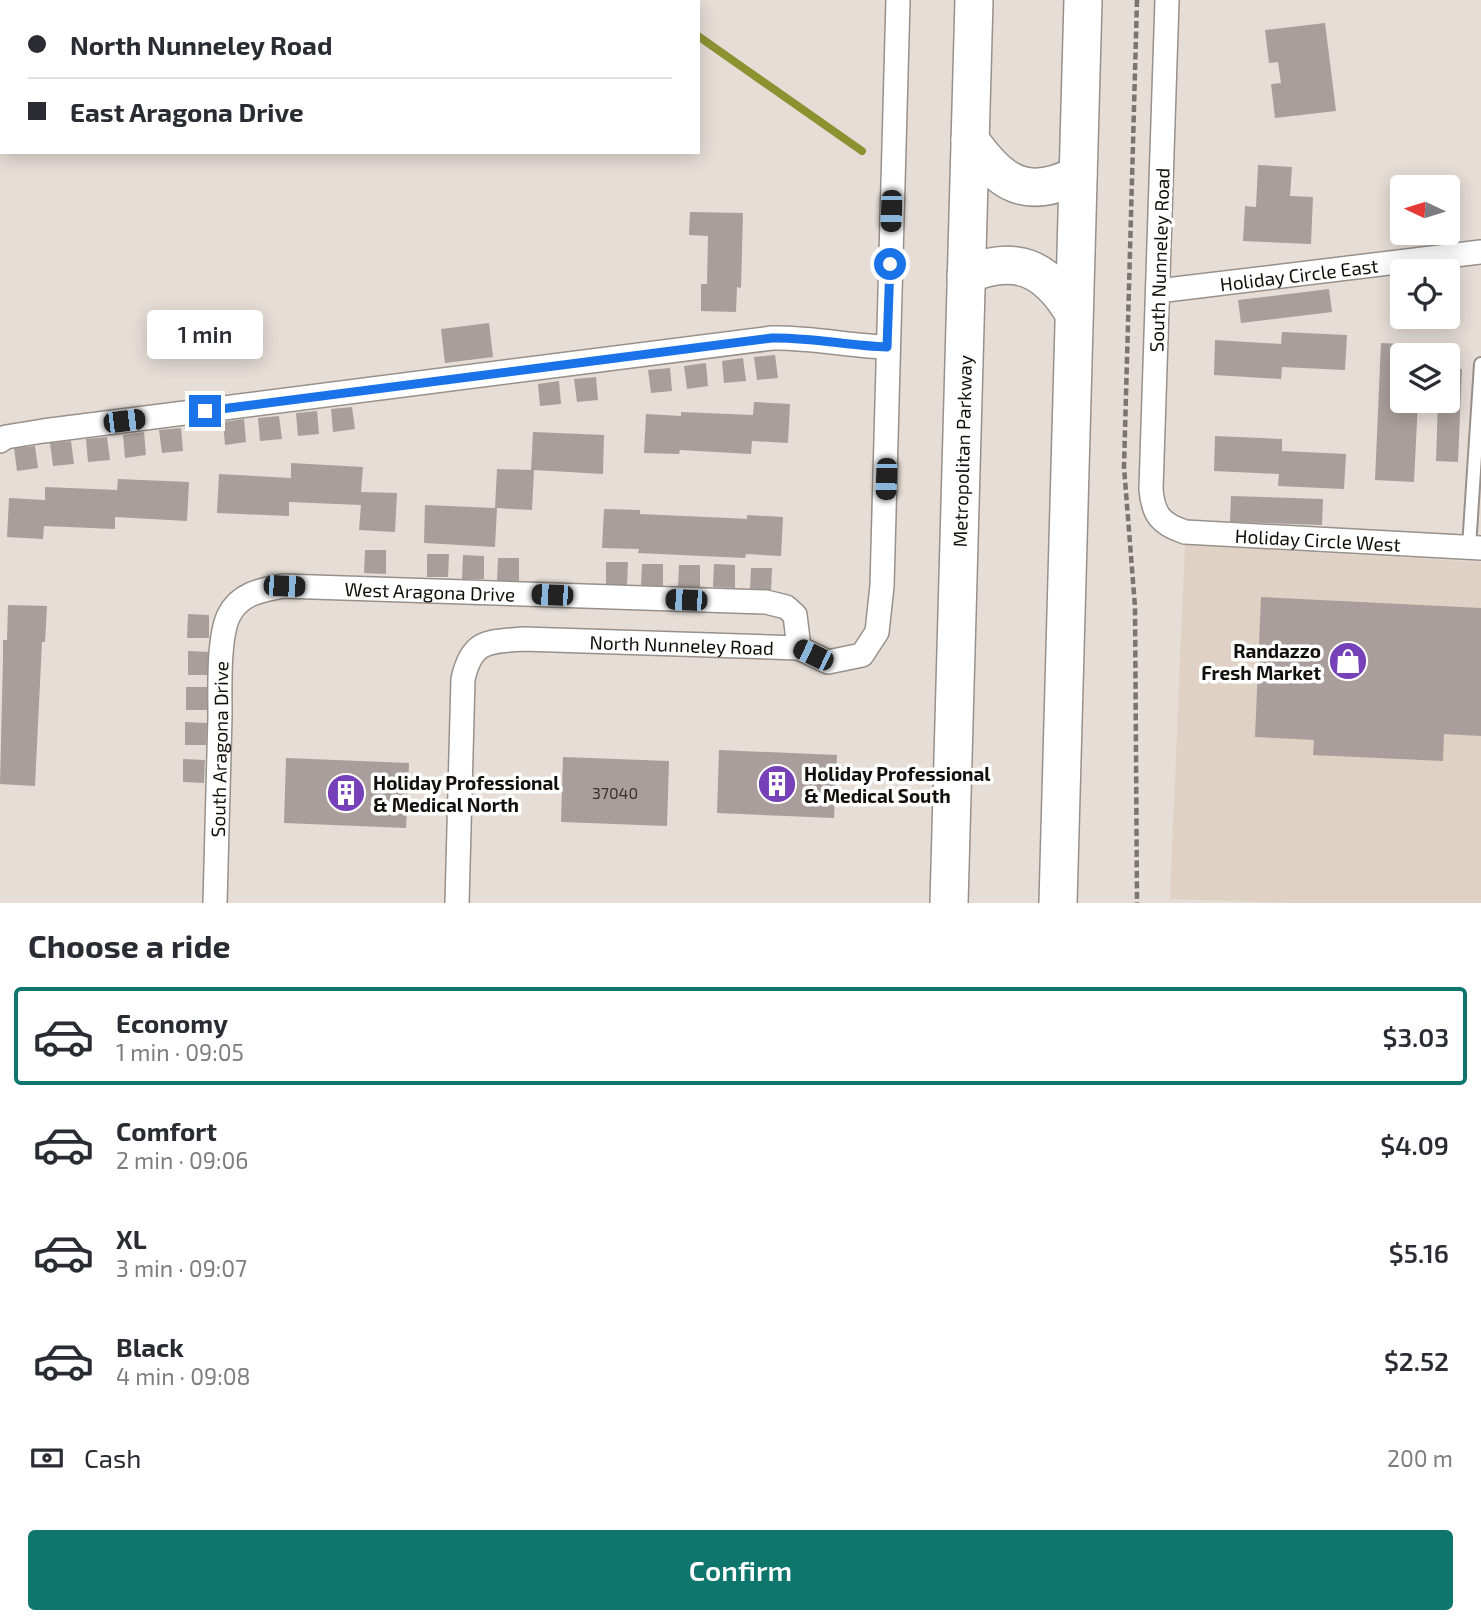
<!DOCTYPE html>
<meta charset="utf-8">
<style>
body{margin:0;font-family:"Exo 2",sans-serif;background:#f2f2f3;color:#2b2b33;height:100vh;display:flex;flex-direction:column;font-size:26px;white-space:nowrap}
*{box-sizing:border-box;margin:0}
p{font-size:23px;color:#7c7c81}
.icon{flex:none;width:38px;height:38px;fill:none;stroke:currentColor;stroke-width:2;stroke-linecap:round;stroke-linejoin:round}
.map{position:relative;height:903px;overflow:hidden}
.details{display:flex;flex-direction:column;background:#fff;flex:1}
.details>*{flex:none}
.top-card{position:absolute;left:0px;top:0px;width:700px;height:154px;box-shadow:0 4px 18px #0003;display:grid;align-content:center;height:154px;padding:0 28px;background:#fff}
.needle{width:46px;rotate:274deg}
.tools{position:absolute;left:1390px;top:175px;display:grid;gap:14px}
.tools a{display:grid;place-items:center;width:70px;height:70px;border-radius:7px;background:#fff;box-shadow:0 4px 18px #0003;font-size:35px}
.end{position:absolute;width:32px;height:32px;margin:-16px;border:9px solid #1a73e8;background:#fff;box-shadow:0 0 0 4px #fff}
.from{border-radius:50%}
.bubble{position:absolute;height:49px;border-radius:7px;background:#fff;box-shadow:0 4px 18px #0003;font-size:23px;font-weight:600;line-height:49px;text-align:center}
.car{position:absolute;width:21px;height:42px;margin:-21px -10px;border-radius:9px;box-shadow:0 0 5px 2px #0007;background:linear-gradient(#222 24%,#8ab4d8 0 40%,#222 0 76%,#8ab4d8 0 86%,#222 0)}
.top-card b{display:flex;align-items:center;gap:24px;height:66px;font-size:26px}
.top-card b+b{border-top:2px solid #e1e1e2}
.top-card i{width:18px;height:18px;background:#2b2b33}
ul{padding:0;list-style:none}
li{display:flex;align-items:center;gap:21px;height:98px;margin:0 14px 10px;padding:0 14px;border:4px solid transparent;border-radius:7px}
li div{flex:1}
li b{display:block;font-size:26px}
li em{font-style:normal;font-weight:600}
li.selected{border-color:#0f766e}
li>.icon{width:63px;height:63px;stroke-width:1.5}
h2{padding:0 28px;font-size:32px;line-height:84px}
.pay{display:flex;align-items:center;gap:18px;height:77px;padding:0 28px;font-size:26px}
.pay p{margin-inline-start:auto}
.action{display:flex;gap:14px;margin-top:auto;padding:14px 28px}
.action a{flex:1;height:80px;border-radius:7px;background:#0f766e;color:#fff;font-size:28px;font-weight:600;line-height:80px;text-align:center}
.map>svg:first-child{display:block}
.built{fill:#dfd1c4}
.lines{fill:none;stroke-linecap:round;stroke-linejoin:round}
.stream{stroke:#8b9331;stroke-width:8}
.building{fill:#a99e9b}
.service-casing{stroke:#98908a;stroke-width:16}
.minor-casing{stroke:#98908a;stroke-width:26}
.primary-casing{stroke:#98908a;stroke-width:40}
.path{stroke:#7a7570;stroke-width:4.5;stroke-dasharray:7 3.5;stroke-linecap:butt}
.service{stroke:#fff;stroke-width:12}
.minor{stroke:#fff;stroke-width:23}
.primary{stroke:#fff;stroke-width:37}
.route{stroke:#1a73e8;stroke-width:9}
.labels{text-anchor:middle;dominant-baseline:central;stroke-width:7;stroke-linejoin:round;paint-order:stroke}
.number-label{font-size:16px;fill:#383330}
.street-label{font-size:19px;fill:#120f0d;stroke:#fff}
.poi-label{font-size:19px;font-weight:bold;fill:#120f0d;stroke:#fff;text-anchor:start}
</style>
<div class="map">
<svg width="1481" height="903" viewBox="0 0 1481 903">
<rect width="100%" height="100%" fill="#e5ddd6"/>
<polygon class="built" points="1185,545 1481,562 1481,903 1294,903 1170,899"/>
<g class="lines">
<g class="stream">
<polyline points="648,0 650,2"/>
<polyline points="115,2 118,0"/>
<polyline points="698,36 862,151"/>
<polyline points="0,81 2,80"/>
</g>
</g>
<g class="building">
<polygon points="1325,23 1336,111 1275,118 1271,84 1281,83 1278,62 1269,63 1265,30"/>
<polygon points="1258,165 1292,167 1290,196 1313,197 1311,244 1243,241 1245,206 1256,207"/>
<polygon points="690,212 743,213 741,288 737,287 736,312 701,311 701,284 707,284 708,236 689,235"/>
<polygon points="1329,289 1332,312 1241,323 1238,300"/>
<polygon points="489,323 493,357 445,363 441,329"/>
<polygon points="1282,332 1347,335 1345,370 1282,367 1281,379 1214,375 1215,340 1281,344"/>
<polygon points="1381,343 1420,345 1420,355 1402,355 1402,401 1418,401 1414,482 1375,480"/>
<polygon points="775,355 778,378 757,380 754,357"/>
<polygon points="743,358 746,381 724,383 722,361"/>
<polygon points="706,363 708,386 687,389 684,366"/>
<polygon points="670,368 672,391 651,393 648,370"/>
<polygon points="1447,369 1462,369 1458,462 1436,461 1438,401 1447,401"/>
<polygon points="596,377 598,400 577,402 574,379"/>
<polygon points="559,381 561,404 540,406 538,384"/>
<polygon points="754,402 790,404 788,443 752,441 751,454 680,450 679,454 644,453 646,414 681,416 681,412 753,415"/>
<polygon points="352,407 355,429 333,432 331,409"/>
<polygon points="317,411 319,434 298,436 296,413"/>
<polygon points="279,416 282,439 260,441 258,418"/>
<polygon points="244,419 246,442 225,445 223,422"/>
<polygon points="181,428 183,451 162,453 159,430"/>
<polygon points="144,432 146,455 125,458 123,435"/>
<polygon points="533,432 604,435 603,474 534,470 532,510 497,508 495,547 424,543 425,505 495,508 497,469 531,470"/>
<polygon points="1215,436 1282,439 1282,451 1346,454 1344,489 1278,486 1279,474 1214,471"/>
<polygon points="107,437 110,460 88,462 86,439"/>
<polygon points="71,441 74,464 53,466 50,443"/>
<polygon points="35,446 38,468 17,471 14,448"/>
<polygon points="291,463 363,467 361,492 397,493 395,532 359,530 361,505 289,502 289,516 217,513 219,474 291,478"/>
<polygon points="118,479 189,482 187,521 115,517 115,529 44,526 43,539 7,537 9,498 45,500 45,487 117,490"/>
<polygon points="1231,496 1323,499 1322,525 1230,522"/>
<polygon points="604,509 640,510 640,514 729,518 747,519 747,515 783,517 781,556 746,554 745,558 638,553 639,549 602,548"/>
<polygon points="365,550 386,550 386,574 364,573"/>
<polygon points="427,554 449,554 448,577 427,577"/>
<polygon points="463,555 484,556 484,579 462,579"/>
<polygon points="498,558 519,558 519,581 497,581"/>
<polygon points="606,562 628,562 627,585 606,585"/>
<polygon points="642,564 663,564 663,587 641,587"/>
<polygon points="714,564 735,565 735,588 713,587"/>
<polygon points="679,565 700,565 700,588 678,588"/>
<polygon points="751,568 772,568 771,591 750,590"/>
<polygon points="1261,597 1481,608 1481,736 1444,734 1443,761 1313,755 1314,740 1255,737"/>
<polygon points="8,605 47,606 45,642 42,642 35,786 0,784 3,658 3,640 7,640"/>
<polygon points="188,614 209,615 209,638 187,638"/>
<polygon points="188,651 210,652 209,675 188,675"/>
<polygon points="186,687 208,687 207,710 186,710"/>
<polygon points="185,722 207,723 206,745 185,745"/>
<polygon points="719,750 837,755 834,818 717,813"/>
<polygon points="563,757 669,761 667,826 561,822"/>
<polygon points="286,758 409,763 406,828 284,823"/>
<polygon points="183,759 205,760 204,783 183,782"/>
</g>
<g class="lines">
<g class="service-casing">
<polyline id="service" points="1469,547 1481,364"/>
</g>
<g class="minor-casing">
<g id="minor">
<path id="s1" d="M1167,0L1151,489C1153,515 1161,524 1185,532L1481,548"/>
<path id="s2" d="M1158,291L1481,252"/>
<path d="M0,441L6,437L43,431L772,338C811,337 849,346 887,347"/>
<path id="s3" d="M215,903C217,841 218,778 220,716C220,689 218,637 229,615C240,593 262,590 283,586L766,602L786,607L795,615L799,648"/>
<path id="s4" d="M457,903L463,679C472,640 487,642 523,639L799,648L828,662L862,655L877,632L882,586L898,0"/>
</g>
</g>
<g class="primary-casing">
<g id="primary">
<path d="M970,140C1001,184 1026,201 1078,175"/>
<path d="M966,275C1015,254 1046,267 1073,312"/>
<path id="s5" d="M949,903L974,0"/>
<polyline points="1058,903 1083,0"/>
</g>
</g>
<polyline class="path" points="1137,0 1124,467 1135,607 1137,903"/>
<use href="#service" class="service"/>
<use href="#minor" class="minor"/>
<use href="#primary" class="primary"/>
</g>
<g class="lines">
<path class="route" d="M205,411L772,338C811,337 849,346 887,347L890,264"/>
</g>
<defs>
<g id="shop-disc" transform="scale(2.0125)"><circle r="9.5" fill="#7641b8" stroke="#fff"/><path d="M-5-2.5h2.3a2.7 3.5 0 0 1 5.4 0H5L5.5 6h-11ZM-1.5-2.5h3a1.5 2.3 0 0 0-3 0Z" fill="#fff"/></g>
<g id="building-disc" transform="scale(2.0125)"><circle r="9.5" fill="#7641b8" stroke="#fff"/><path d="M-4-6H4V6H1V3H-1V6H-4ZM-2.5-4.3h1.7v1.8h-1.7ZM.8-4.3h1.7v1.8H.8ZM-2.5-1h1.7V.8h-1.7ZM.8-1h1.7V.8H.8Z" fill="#fff"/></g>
</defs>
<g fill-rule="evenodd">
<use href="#shop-disc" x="1348" y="661"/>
<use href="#building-disc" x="777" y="784"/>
<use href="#building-disc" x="346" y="793"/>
</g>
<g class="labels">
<g class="number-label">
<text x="615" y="792">37040</text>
</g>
<g class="street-label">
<text transform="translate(1159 260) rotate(-88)">South Nunneley Road</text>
<text stroke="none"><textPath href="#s2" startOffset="142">Holiday Circle East</textPath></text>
<text stroke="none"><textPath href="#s5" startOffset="452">Metropolitan Parkway</textPath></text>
<text stroke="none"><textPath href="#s1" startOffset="682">Holiday Circle West</textPath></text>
<text stroke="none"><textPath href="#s3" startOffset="500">West Aragona Drive</textPath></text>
<text stroke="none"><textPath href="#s4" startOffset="464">North Nunneley Road</textPath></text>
<text stroke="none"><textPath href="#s3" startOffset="154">South Aragona Drive</textPath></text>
</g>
<g class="poi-label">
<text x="1321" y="650" text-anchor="end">Randazzo<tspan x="1321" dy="22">Fresh Market</tspan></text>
<text x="804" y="773">Holiday Professional<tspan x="804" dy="22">&amp; Medical South</tspan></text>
<text x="373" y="782">Holiday Professional<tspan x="373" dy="22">&amp; Medical North</tspan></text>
</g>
</g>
</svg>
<div class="tools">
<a><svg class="needle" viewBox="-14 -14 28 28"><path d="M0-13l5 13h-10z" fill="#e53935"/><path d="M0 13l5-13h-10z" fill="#7c7c81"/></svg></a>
<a><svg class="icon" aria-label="locate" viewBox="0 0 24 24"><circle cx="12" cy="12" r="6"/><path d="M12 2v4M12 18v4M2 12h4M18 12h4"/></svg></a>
<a><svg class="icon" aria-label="layers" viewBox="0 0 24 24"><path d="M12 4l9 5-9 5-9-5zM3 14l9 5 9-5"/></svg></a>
</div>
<i class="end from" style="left:890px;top:264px"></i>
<i class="end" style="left:205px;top:411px"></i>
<div class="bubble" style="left:147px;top:310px;width:116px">1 min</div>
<i class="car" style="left:891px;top:211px;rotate:182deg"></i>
<i class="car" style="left:124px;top:421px;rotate:83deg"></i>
<i class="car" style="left:886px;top:479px;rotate:182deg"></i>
<i class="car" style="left:284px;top:586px;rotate:92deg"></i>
<i class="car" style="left:552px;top:595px;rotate:272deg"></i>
<i class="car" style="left:686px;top:600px;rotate:272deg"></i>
<i class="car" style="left:813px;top:655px;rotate:296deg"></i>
<div class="top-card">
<b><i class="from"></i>North Nunneley Road</b>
<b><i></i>East Aragona Drive</b>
</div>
</div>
<section class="details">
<h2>Choose a ride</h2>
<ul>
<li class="selected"><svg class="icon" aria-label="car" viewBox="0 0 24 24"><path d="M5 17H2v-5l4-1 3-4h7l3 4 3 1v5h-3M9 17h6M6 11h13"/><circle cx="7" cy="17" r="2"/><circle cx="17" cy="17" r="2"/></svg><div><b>Economy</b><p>1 min · 09:05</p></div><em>$3.03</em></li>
<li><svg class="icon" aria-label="car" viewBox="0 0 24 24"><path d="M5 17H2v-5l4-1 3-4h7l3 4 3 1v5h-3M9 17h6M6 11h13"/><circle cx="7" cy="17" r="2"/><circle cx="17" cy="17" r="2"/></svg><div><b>Comfort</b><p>2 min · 09:06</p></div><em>$4.09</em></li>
<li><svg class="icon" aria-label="car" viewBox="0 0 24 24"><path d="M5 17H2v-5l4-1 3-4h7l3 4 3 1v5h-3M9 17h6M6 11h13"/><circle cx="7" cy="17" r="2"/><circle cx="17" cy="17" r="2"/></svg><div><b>XL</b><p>3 min · 09:07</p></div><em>$5.16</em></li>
<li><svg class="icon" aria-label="car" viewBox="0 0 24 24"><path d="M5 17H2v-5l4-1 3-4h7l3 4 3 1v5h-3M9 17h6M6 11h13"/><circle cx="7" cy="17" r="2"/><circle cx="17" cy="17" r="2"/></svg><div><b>Black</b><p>4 min · 09:08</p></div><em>$2.52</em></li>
</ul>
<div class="pay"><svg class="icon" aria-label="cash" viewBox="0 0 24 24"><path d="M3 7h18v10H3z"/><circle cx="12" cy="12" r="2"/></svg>Cash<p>200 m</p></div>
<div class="action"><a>Confirm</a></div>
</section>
